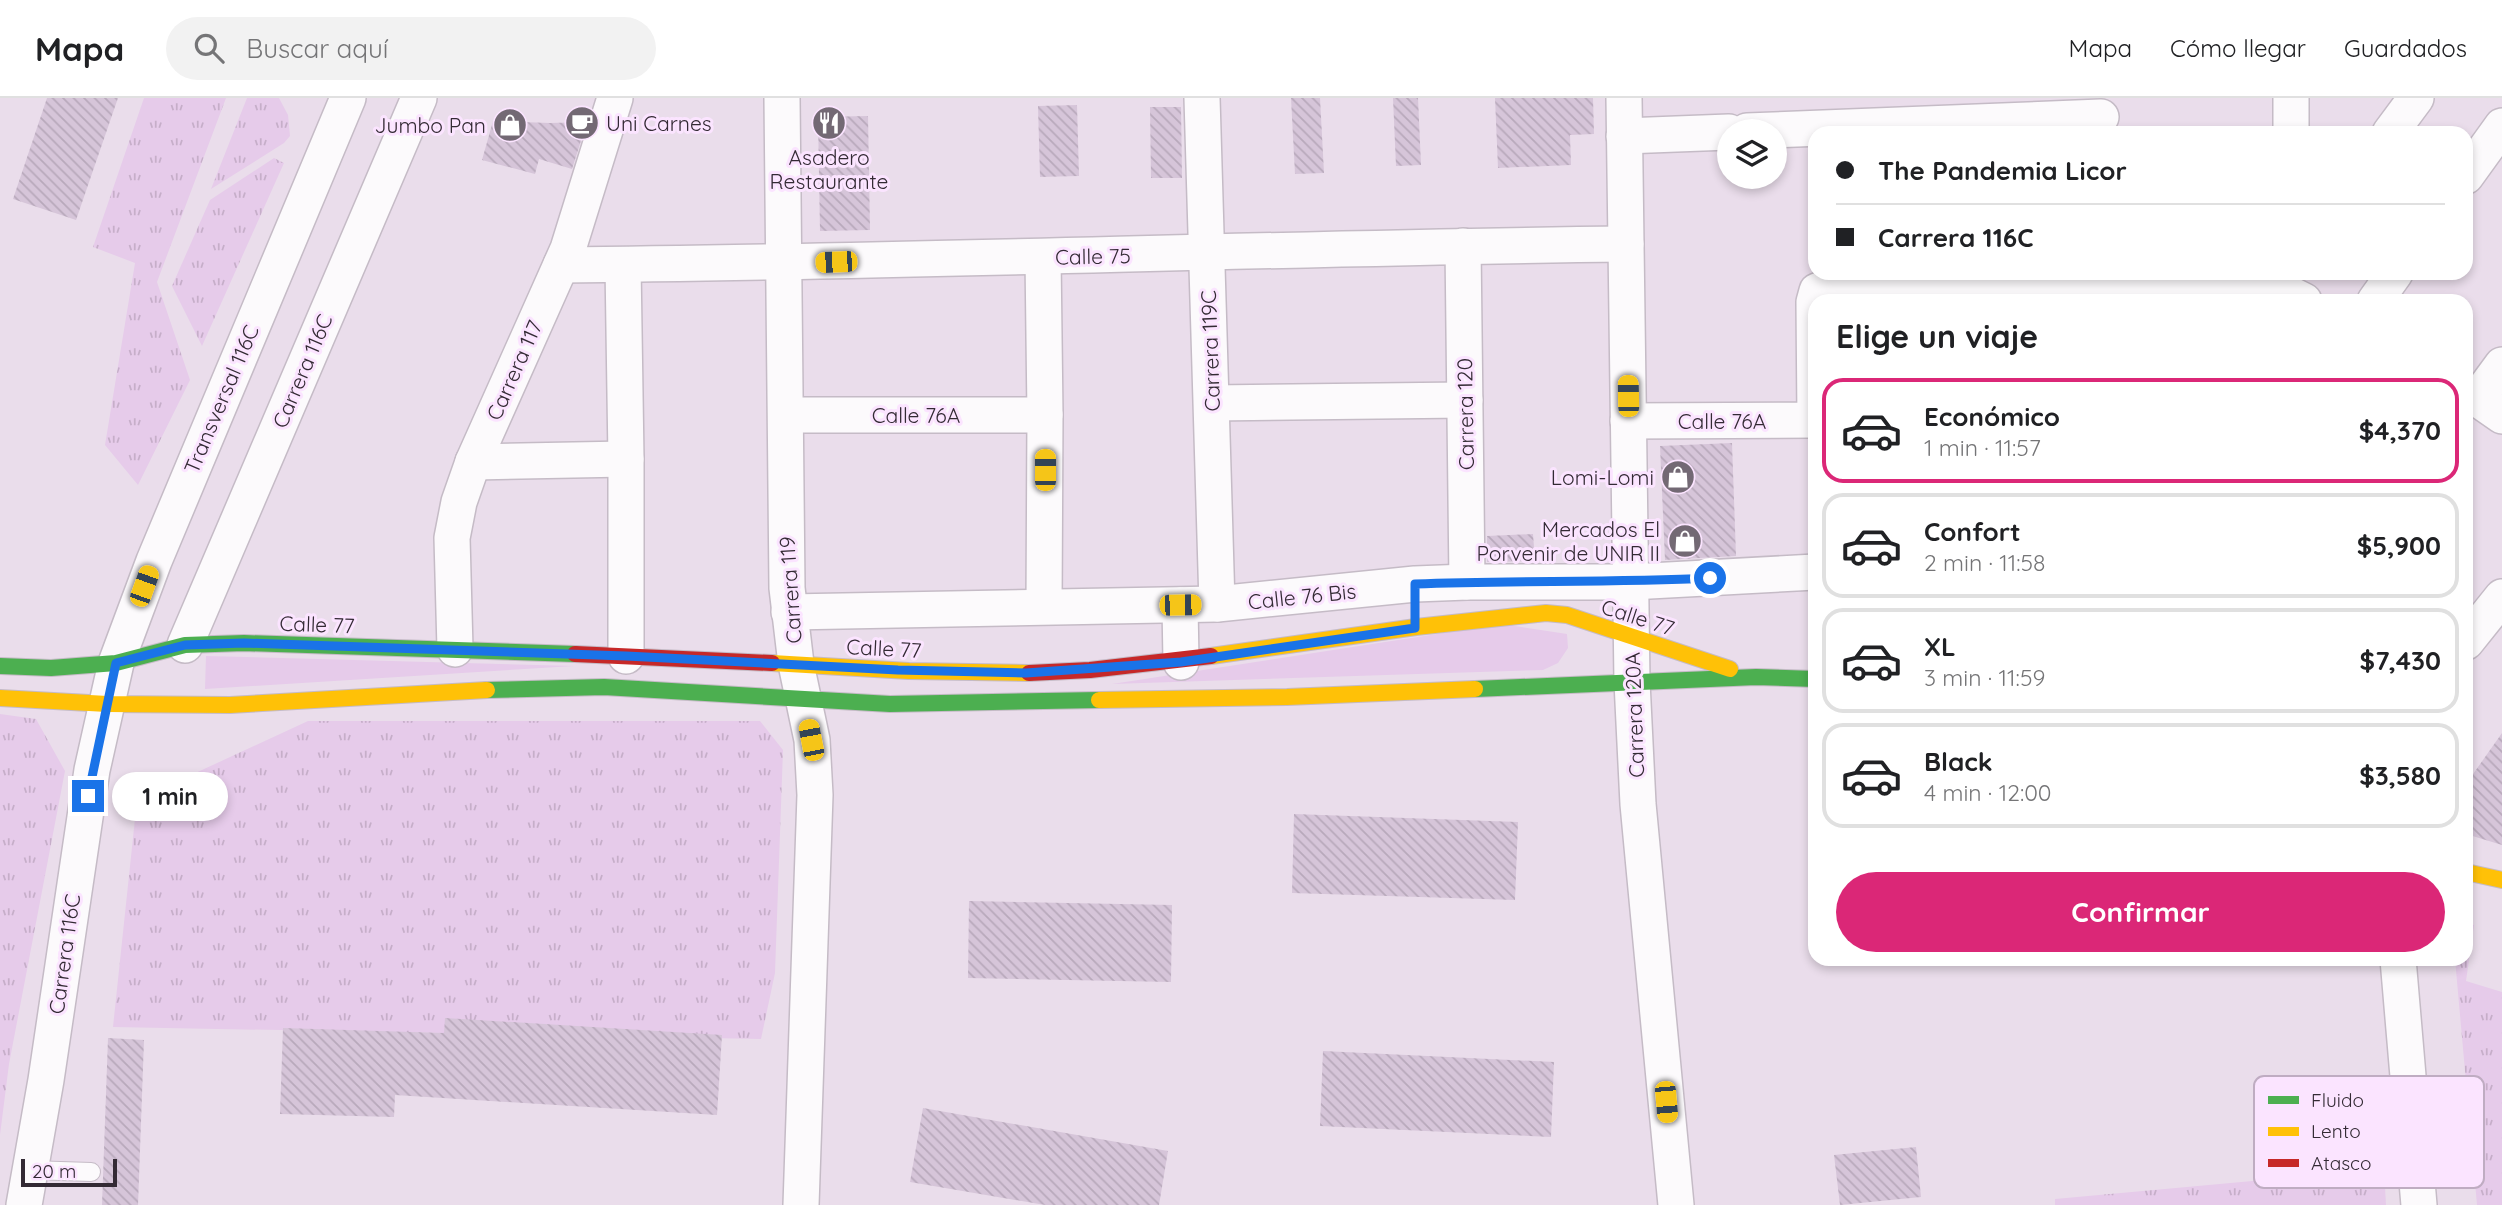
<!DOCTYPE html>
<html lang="es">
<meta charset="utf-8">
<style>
body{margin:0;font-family:Quicksand,sans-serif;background:#f2f2f2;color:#202124;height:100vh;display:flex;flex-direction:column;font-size:26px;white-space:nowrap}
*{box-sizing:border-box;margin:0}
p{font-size:23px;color:#757577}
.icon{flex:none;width:38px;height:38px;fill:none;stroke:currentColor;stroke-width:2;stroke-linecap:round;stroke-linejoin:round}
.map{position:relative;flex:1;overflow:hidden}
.drawer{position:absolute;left:1808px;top:196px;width:665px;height:672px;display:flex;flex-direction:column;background:#fff;border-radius:21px;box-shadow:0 4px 10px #0003}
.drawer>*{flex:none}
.top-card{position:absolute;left:1808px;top:28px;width:665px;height:154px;border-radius:21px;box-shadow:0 4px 10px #0003;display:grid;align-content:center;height:154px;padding:0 28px;background:#fff}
.tools{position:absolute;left:1717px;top:21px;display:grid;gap:14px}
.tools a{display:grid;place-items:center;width:70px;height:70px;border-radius:50%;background:#fff;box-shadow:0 4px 10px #0003;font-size:35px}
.scale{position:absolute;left:21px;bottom:18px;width:96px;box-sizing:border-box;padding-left:7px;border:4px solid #332a34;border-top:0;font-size:19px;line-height:24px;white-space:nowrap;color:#332a34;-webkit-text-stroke:5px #fbe4ff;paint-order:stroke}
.end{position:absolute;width:32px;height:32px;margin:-16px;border:9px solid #1a73e8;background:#fff;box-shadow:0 0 0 4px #fff}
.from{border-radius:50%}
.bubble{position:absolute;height:49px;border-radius:24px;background:#fff;box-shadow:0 4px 10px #0003;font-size:23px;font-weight:700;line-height:49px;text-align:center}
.car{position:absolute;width:21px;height:42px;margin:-21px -10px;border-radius:9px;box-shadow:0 0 5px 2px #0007;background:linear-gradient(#f5c518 24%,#345 0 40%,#f5c518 0 76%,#345 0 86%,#f5c518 0)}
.top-card b{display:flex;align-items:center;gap:24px;height:66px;font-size:26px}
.top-card b+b{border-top:2px solid #e0e0e0}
.top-card i{width:18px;height:18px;background:#202124}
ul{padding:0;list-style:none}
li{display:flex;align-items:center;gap:21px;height:105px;margin:0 14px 10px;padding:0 14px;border:4px solid #e0e0e0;border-radius:21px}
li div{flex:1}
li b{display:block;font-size:26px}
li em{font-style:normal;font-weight:700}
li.selected{border-color:#db2777}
li>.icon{width:63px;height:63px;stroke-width:1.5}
h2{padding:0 28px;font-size:32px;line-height:84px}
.button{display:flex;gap:14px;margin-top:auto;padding:14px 28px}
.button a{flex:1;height:80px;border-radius:42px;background:#db2777;color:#fff;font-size:28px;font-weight:700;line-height:80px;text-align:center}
header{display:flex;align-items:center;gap:42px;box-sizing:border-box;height:98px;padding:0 35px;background:#fff;border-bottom:2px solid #e0e0e0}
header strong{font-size:33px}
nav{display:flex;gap:38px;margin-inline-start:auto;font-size:24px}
.search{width:490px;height:63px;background:#f2f2f2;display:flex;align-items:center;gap:18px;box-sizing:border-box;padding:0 24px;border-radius:38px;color:#757577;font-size:26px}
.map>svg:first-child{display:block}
.grass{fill:#e6cbea}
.park{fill:url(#park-tufts)}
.building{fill:url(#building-back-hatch)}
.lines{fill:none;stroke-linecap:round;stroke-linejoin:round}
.lane-casing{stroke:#c5bbc6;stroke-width:20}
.street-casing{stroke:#c5bbc6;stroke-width:38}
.fast-casing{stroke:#c5bbc6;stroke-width:18}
.slow-casing{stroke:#c5bbc6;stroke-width:18}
.jam-casing{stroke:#c5bbc6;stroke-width:18}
.lane{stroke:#fcfafc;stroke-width:18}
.street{stroke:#fcfafc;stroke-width:35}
.fast{stroke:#4caf50;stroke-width:16}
.slow{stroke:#ffc107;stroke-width:16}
.jam{stroke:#c62828;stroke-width:16}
.route{stroke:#1a73e8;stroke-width:9}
.labels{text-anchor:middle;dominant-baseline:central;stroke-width:6;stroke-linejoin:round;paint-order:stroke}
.poi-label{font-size:21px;fill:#332a34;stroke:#fbe4ff;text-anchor:end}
.street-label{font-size:21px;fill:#332a34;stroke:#fbe4ff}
.key{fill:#fbe4ff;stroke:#bfacc2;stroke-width:2}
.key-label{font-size:19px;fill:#332a34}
</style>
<header>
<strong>Mapa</strong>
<div class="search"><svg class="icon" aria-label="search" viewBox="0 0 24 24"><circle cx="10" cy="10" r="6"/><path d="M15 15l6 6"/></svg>Buscar aquí</div>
<nav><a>Mapa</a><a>Cómo llegar</a><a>Guardados</a></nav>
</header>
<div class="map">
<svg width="2502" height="1107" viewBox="0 0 2502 1107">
<defs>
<pattern id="park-tufts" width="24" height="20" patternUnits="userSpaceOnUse" patternTransform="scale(1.75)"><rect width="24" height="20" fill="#e6cbea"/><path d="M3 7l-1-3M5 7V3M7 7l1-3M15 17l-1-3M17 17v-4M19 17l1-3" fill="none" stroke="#c6aec9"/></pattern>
<pattern id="building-back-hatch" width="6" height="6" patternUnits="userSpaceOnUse" patternTransform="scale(1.75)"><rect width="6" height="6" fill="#d6c5d9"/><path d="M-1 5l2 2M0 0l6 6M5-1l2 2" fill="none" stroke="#b8a9bb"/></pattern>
</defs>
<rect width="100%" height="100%" fill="#eaddeb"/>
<g class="grass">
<polygon points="1502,526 1567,536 1568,550 1558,565 1543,572 1112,586"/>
<polygon points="206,558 574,568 205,591"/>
</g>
<g class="park">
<polygon points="144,0 226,0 157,184 190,282 138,387 105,347 135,165 93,149"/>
<polygon points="247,0 279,0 288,17 290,38 284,45 211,91"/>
<polygon points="274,60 284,65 202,248 172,188 210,102"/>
<polygon points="0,616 36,621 65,673 9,966 0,1037"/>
<polygon points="308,623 760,623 783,652 775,875 761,941 113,929 137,702"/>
<polygon points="2466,825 2474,827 2466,883 2502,894 2502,1107 2477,1107 2455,861 2466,861"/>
<polygon points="2384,1071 2386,1107 2055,1107 2055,1101"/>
</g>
<g class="building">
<polygon points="47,0 118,0 76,122 13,101"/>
<polygon points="1291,0 1320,0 1324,75 1295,76"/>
<polygon points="1393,0 1418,0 1421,67 1396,68"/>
<polygon points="1495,0 1593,0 1594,36 1570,37 1571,67 1498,70"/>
<polygon points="1077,7 1079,78 1040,79 1038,8"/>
<polygon points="1150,9 1181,9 1182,80 1151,80"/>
<polygon points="868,18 870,132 820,133 818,19"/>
<polygon points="493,23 550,25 587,24 572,71 539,61 535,76 482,62"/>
<polygon points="1732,345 1736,458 1665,462 1660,348"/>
<polygon points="1533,436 1535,463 1487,464 1487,438"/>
<polygon points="2502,635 2502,747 2466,736 2466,686"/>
<polygon points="1294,716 1518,724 1515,802 1292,795"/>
<polygon points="969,803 1172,807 1171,884 968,880"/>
<polygon points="445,920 722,937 717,1017 395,997 394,1019 280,1016 283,930 444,935"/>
<polygon points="108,940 144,942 138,1107 102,1107"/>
<polygon points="1323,953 1554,964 1551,1039 1320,1028"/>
<polygon points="923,1010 1168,1053 1159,1107 1045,1107 910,1084"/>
<polygon points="1916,1049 1921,1099 1840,1107 1834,1057"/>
</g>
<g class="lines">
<g class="lane-casing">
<polyline id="lane" points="30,1072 91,1074"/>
</g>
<g class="street-casing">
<g id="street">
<polyline points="782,0 787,490 796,566 812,642 815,697 801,1107"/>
<polyline points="1202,0 1217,506"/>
<polyline points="1624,0 1632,584 1638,706 1676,1107"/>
<polyline points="1747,33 2101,19"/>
<polyline points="2291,35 2291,0"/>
<polyline points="2390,35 2416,0"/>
<polyline points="1624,38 1729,34"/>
<polyline points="2466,78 2502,28"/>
<polyline points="1463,148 1467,484"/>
<polyline points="1043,159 1045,317 1044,508"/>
<path d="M561,167C916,164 1271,150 1626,146"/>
<polyline points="623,167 626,361 626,558"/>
<polyline points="2375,203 2395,175"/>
<polyline points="2466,293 2502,318"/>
<polyline points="2477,301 2502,267"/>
<polyline points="1212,305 1465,302"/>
<polyline points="786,317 1045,317"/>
<polyline points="1628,323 1815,322 1814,204 1817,193 1831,188 2110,186 2290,196 2304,203"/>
<polyline points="473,364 626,361"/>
<polyline points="1180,507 1181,564"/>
<polyline points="789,514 1217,506 1415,486 1467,484 1631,484 1815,474"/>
<polyline points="2466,544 2502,499"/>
<polyline points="185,547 419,0"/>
<polyline points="455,551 452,440 459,404 473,364 568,151 615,0"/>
<polyline points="2398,861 2419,1107"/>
<polyline points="24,1107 46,982 92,672 116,565 154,463 348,0"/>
</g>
</g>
<g class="fast-casing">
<g id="fast">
<polyline points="0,568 51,570 116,565 185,547 244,545 575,556"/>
<polyline points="1475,591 1756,579 1815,581"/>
<polyline points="487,592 604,589 890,606 1099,602"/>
</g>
</g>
<g class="slow-casing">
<g id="slow">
<polyline points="1211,558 1416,529 1546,515 1567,517 1730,571"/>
<polyline points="772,565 909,573 1029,575"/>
<polyline points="0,600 107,606 230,607 487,592"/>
<polyline points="1099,602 1287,599 1475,591"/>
<polyline points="2466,774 2502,782"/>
</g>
</g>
<g class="jam-casing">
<g id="jam">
<polyline points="575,556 772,565"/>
<polyline points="1029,575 1090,572 1211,558"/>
</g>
</g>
<use href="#lane" class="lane"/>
<use href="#street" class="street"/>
<use href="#fast" class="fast"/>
<use href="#slow" class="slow"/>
<use href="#jam" class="jam"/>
</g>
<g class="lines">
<path class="route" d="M88,698L116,565L185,547L244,545L626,558L898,572L1026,575L1181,564L1415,530V486C1513,482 1611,485 1710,480"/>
</g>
<defs>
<g id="cafe-disc" transform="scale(1.75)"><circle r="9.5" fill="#736974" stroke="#fbe4ff"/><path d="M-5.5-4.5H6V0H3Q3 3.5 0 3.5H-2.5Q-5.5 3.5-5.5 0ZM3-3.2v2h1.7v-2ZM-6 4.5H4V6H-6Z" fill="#fff"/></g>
<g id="restaurant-disc" transform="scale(1.75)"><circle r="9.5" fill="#736974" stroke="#fbe4ff"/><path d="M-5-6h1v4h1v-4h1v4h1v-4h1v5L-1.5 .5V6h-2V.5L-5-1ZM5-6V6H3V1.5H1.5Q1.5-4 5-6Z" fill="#fff"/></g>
<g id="shop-disc" transform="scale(1.75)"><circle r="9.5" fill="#736974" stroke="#fbe4ff"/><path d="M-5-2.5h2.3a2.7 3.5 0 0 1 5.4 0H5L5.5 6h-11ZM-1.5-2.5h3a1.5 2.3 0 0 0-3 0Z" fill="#fff"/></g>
</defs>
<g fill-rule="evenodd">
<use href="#cafe-disc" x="582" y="25"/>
<use href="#restaurant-disc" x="829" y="25"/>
<use href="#shop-disc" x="510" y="27"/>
<use href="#shop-disc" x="1678" y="379"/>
<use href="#shop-disc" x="1685" y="443"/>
</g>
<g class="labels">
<g class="poi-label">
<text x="606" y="25" text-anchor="start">Uni Carnes</text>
<text x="486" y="27">Jumbo Pan</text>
<text x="829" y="59" text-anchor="middle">Asadero<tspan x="829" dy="24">Restaurante</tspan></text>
<text x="1654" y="379">Lomi-Lomi</text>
<text x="1660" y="431">Mercados El<tspan x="1660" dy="24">Porvenir de UNIR II</tspan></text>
</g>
<g class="street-label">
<text transform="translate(1093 158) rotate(-1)">Calle 75</text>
<text transform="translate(1210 253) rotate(-92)">Carrera 119C</text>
<text transform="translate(514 272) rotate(-66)">Carrera 117</text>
<text transform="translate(302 273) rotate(-67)">Carrera 116C</text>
<text transform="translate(221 301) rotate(-67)">Transversal 116C</text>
<text transform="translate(1465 316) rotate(-91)">Carrera 120</text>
<text x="916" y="317">Calle 76A</text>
<text x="1722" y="323">Calle 76A</text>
<text transform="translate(790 492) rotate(-94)">Carrera 119</text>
<text transform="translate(1302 498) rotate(-6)">Calle 76 Bis</text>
<text transform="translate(1638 519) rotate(18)">Calle 77</text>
<text transform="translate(317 526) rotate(2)">Calle 77</text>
<text transform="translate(884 550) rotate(3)">Calle 77</text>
<text transform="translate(1634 617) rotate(-92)">Carrera 120A</text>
<text transform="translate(64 856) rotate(-82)">Carrera 116C</text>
</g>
</g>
<rect x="2254" y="978" width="230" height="112" rx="10" class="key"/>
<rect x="2268" y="998" width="31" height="8" fill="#4caf50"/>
<rect x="2268" y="1029" width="31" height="9" fill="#ffc107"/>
<rect x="2268" y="1061" width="31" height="8" fill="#c62828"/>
<g class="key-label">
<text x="2311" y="1009">Fluido</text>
<text x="2311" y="1040">Lento</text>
<text x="2311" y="1072">Atasco</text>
</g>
</svg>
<div class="tools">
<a><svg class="icon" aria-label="layers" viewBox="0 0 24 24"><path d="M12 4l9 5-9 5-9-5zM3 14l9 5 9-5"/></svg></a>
</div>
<div class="scale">20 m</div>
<i class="end from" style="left:1710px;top:480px"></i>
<i class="end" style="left:88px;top:698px"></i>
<div class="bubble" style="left:112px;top:674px;width:116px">1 min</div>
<i class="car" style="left:836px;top:164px;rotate:268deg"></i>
<i class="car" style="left:1628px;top:298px;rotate:359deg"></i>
<i class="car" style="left:1045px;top:372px;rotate:0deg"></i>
<i class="car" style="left:144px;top:488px;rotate:20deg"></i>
<i class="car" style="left:1180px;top:507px;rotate:89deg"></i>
<i class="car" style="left:811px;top:642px;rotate:349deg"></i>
<i class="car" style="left:1666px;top:1004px;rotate:175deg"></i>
<div class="top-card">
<b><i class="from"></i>The Pandemia Licor</b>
<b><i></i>Carrera 116C</b>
</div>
<section class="drawer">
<h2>Elige un viaje</h2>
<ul>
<li class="selected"><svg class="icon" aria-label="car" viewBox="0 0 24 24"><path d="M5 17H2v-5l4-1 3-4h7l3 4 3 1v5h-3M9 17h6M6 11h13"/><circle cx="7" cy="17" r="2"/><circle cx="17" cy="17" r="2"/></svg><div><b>Económico</b><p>1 min · 11:57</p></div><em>$4,370</em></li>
<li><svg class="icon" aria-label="car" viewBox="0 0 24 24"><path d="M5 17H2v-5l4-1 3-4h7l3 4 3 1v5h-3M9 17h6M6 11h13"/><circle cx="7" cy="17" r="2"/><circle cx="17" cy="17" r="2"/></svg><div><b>Confort</b><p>2 min · 11:58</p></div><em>$5,900</em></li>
<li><svg class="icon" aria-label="car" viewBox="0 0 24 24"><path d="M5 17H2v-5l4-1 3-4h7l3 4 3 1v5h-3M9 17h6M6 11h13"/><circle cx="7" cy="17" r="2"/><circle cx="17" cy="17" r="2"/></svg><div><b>XL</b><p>3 min · 11:59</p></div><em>$7,430</em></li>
<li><svg class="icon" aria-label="car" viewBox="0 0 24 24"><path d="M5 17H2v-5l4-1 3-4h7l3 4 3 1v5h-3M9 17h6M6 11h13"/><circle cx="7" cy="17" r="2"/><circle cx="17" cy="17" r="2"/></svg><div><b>Black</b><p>4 min · 12:00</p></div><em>$3,580</em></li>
</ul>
<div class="button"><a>Confirmar</a></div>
</section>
</div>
